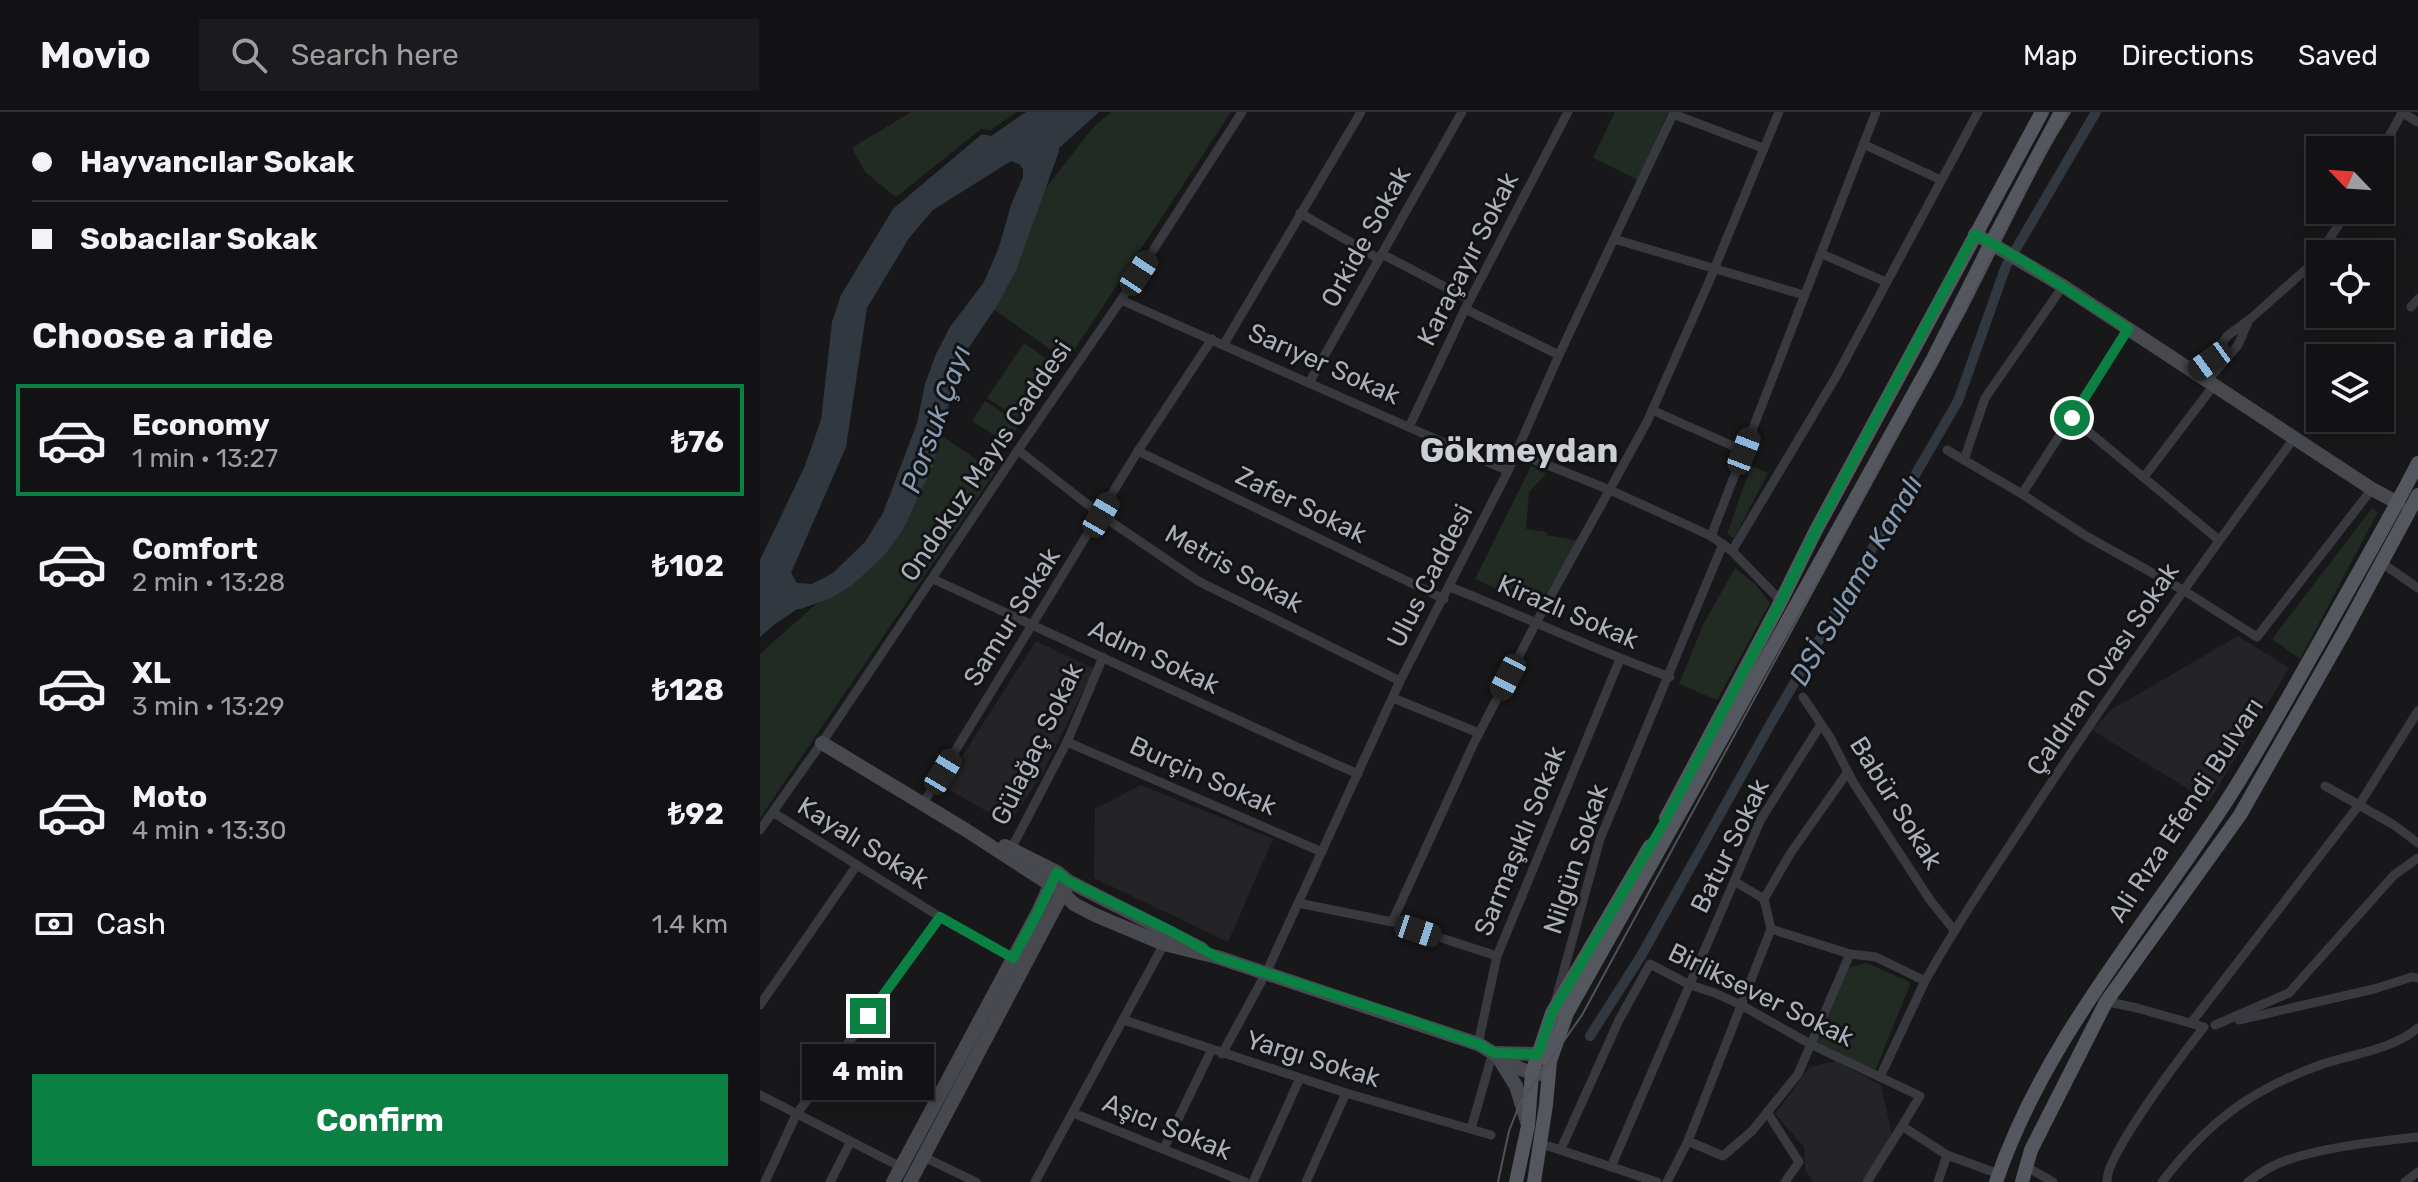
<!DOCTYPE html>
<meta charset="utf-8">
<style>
body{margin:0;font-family:Rubik,sans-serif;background:#1b1b1d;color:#f1f3f6;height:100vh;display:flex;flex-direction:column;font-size:30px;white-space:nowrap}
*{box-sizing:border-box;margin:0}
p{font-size:26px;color:#9c9ea0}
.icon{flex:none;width:44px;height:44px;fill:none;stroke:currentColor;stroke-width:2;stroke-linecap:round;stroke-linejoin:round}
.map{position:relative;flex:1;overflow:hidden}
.side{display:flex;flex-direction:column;background:#121214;width:760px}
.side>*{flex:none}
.banner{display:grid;align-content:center;height:176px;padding:0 32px;background:#121214}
.needle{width:52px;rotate:295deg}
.buttons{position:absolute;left:1546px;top:24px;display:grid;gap:16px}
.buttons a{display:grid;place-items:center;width:88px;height:88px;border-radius:0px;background:#121214;box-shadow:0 4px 20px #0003,0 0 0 2px #313234;font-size:40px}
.end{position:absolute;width:36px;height:36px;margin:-18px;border:10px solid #0b8043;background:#fff;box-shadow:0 0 0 4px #fff}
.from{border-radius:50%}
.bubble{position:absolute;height:56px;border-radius:0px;background:#121214;box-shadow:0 4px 20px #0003,0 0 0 2px #313234;font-size:26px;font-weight:700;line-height:56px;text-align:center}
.car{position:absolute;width:24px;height:48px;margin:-24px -12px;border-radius:10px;box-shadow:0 0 6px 2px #0007;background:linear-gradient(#222 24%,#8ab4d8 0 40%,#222 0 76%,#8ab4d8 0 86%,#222 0)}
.banner b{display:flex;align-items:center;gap:28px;height:76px;font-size:30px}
.banner b+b{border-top:2px solid #313234}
.banner i{width:20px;height:20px;background:#f1f3f6}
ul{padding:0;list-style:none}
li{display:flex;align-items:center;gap:24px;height:112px;margin:0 16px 12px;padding:0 16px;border:4px solid transparent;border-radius:0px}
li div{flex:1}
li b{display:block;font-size:30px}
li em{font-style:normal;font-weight:700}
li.current{border-color:#0b8043}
li>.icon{width:72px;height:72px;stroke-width:1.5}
h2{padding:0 32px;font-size:36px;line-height:96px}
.pay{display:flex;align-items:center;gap:20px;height:88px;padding:0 32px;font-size:30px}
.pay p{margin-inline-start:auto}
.button{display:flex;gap:16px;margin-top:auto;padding:16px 32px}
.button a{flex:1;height:92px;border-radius:0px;background:#0b8043;color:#fff;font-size:32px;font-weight:700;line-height:92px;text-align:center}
header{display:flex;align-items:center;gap:48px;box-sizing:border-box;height:112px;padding:0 40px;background:#121214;border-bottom:2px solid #313234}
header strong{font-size:38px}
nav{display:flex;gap:44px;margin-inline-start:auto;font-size:28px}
.search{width:560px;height:72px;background:#1b1b1d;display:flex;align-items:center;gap:20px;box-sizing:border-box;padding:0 28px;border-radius:0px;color:#9c9ea0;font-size:30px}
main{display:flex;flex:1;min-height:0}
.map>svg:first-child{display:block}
.built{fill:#242427}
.green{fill:#222a24}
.water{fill:#31383f;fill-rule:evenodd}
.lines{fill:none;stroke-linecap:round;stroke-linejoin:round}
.canal{stroke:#31383f;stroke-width:10}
.river{stroke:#31383f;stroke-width:18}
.minor{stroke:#393a3f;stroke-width:9}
.secondary{stroke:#47494f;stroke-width:14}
.primary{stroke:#55575e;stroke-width:14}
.tram{stroke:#505258;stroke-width:2}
.route{stroke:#0b8043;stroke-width:10}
.labels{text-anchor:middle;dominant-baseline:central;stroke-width:6;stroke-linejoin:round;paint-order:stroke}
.street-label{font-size:26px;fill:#abafb9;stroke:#131315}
.water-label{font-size:28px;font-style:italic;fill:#849ab2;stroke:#131315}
.district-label{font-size:34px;font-weight:bold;fill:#ccced5;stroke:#131315}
</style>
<header>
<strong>Movio</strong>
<div class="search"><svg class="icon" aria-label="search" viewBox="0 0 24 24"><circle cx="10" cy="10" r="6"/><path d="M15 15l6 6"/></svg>Search here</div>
<nav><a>Map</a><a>Directions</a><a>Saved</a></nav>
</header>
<main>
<section class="side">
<div class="banner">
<b><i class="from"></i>Hayvancılar Sokak</b>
<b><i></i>Sobacılar Sokak</b>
</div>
<h2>Choose a ride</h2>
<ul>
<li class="current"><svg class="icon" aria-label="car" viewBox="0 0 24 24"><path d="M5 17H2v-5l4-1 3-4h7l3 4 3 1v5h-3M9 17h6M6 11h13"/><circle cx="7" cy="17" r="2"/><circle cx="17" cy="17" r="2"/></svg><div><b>Economy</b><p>1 min · 13:27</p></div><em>₺76</em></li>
<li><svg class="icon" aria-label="car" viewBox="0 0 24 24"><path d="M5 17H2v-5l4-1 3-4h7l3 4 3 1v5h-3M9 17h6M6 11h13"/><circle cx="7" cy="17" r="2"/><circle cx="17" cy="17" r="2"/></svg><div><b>Comfort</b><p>2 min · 13:28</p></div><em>₺102</em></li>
<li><svg class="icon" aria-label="car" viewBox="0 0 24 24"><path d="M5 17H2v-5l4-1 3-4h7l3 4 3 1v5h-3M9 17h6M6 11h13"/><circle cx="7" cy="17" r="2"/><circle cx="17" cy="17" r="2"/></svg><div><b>XL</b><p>3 min · 13:29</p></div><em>₺128</em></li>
<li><svg class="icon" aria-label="car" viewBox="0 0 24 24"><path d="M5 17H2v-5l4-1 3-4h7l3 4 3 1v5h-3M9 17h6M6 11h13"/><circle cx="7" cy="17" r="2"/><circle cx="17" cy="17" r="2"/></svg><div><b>Moto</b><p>4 min · 13:30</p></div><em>₺92</em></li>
</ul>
<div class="pay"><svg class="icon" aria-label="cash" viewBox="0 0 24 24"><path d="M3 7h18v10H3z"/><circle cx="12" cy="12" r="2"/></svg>Cash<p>1.4 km</p></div>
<div class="button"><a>Confirm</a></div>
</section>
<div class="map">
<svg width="1658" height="1070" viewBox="0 0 1658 1070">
<rect width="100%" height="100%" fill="#18181a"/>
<g class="built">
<polygon points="1478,524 1529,556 1449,690 1332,618 1351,598"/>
<polygon points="276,529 334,557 282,662 249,712 183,674"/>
<polygon points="381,673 513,727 468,830 334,766 335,697"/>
<polygon points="1076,949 1121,973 1132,1023 1102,1070 1053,1070 1045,1057 1044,1035 1015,1002 1050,955"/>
</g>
<g class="green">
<polygon points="151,0 257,0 231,18 221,17 136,85 105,60 92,36"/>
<polygon points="352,0 471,0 307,249 233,197 258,146 285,77 335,13"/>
<polygon points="855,0 908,0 878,68 833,46"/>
<polygon points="264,231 294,252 257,306 227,286"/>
<polygon points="225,289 260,312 247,331 212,309"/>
<polygon points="179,322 235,360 0,706 0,542 55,493 110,455 150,396"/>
<polygon points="771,354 786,362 769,380 766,417 787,420 787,423 819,429 778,495 715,467"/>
<polygon points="991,354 1008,361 974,426 967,422"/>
<polygon points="1612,396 1618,400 1540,547 1512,527"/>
<polygon points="975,456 995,472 1010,491 957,588 919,572 944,511"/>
<polygon points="1106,851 1148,869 1150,873 1115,959 1057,931 1088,856"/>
</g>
<path class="water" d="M266,0H339L297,38L274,74L260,109L253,140L237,173L192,234L179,264L169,314L137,400L121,427L95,458L15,512L0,525V448L44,356L61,308L72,210L81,183L133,97L222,22L231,24ZM251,49L259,52L263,57V65L251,93L239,135L224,170L190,215L176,242L165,272L157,311L123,401L105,430L73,461L52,472L37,471L31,461L86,335L107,196L149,126L173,98Z"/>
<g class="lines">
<polyline class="canal" points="830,924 881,844 1011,611 1198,289 1246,154 1336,0"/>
<polyline class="river" points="39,488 67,478 88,465 117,438 136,412 164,351 193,243 230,188 248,154 290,38"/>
<g class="minor">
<polyline points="1641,0 1658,10"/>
<polyline points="913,2 1003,36"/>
<polyline points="1103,32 1181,68"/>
<polyline points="1620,41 1642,1"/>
<polyline points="540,101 619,147"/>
<polyline points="854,127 1044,183"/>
<polyline points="622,142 710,188"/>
<polyline points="1062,142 1126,170"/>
<polyline points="361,188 748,359"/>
<polyline points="1651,195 1658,187"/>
<polyline points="705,197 799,243"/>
<polyline points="1489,208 1552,152 1589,98"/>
<polyline points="464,232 601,0"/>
<polyline points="1434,261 1450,249 1467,224 1489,208 1478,233 1447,269"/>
<polyline points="549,271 702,0"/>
<polyline points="892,298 984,339"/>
<polyline points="1312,306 1459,428"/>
<polyline points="649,315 705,197 808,0"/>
<polyline points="258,338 341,403 438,469 640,569"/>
<polyline points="1187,338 1262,382 1326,424 1423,478 1497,525 1612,377"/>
<polyline points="378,339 684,487"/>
<polyline points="755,340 850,378 951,424 972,439 1021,489"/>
<polyline points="1204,348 1225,286 1303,174"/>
<polyline points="1384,365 1454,273"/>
<polyline points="1262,382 1368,217"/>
<polyline points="951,424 1116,0"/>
<polyline points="972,439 1077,263 1218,0"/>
<polyline points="1622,451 1658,476"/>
<path d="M173,467C314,532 455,599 598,662"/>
<path d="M690,475C763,504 835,538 910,565"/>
<polyline points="1043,585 1071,627 1093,670 1170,788 1194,818"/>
<polyline points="633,586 719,621"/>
<polyline points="307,630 562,740"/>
<polyline points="1565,674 1599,693 1658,599"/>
<polyline points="167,685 378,339 452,227"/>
<polyline points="14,701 180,805 253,846"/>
<polyline points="0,718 65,626 258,338 361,188 482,0"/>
<polyline points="251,737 307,630 343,545"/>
<polyline points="974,769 1004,787"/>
<polyline points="538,791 632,810 737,844"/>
<polyline points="632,810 713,633 777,509 887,310 948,172 1019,0"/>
<path d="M1011,817L1090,842L1116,845L1165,869C1200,807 1240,748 1279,689C1361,565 1447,444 1535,325"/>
<polyline points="796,887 840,727 963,432"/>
<path d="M1344,889L1377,896L1444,915C1425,939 1344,1045 1347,1070"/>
<polyline points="0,893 97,753"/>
<polyline points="364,908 586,981 731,1023"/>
<polyline points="1479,908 1614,877 1652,865 1658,866"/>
<polyline points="1431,911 1599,693 1634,713 1658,731"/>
<polyline points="1455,913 1529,881 1634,763 1658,746"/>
<polyline points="718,932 737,844 860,547"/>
<polyline points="462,942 506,861 640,569 748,359 799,243 914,0"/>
<polyline points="1120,965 1165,869"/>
<polyline points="0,983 141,1055"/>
<polyline points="1007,1000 1039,1050 1025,1070"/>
<polyline points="313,1001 485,1070"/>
<polyline points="711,1017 733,940"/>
<polyline points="928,1029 963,1044 992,1019 1038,962 1090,842"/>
<polyline points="779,1031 897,1070"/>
<polyline points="404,1036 451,939"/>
<polyline points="801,1037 859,908 890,852 930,873 955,881 981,893 1052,933 1160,984 1142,1014"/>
<polyline points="164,1045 216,1070"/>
<polyline points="851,1055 1001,707 1060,614"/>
<polyline points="1267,1055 1293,1070"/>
<polyline points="5,1070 36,1003 180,805"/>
<polyline points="70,1070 90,1031"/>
<polyline points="275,1070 405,830"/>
<polyline points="493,1070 540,966"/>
<polyline points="546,1070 586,981"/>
<polyline points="907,1070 928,1029 1011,817 1004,787 1030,742 1087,661"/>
<polyline points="1107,1070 1142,1014 1187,1043 1239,1062"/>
<polyline points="1178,1070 1187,1043"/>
<path d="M1402,1070C1447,1011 1490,978 1560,953C1592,942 1632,938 1658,916"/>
<path d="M1488,1070C1495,1065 1502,1060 1509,1056C1543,1037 1619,1029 1658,1025"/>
<polyline points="1645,1070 1658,1060"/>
</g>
<g class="secondary">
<polyline points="1215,122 1303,174 1612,377 1638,391"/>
<path d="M62,631L206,718L303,781L314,792L335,803L404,832L457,845L718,932C739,943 757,961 782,962"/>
<polyline points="245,734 297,760 308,769 442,837"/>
<polyline points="736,941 778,942 789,948"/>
<polyline points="740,948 756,974 768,1013"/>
<polyline points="133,1070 278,800 293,767"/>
<polyline points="150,1070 307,773"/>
</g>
<g class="primary">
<polyline points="906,706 1021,489 1055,420 1282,0"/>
<polyline points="756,1070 768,1014 772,961 792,901 890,734"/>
<polyline points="774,1070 786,993 790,949 807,901 970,612 1173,247 1231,131 1301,0"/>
<path d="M1236,1070C1284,929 1384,816 1464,693C1498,641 1528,585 1559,531C1592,471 1627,412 1658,351"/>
<polyline points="1262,1070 1271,1038 1346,890 1480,703 1584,520 1658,383"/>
</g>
<polyline class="tram" points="738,1070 749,1019 760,991 822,903 1206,198 1284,43 1310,0"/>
</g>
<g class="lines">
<polyline class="route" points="108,904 180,805 253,846 278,800 297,760 308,769 411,819 457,845 638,904 718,932 735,941 778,942 792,901 904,711 1021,489 1055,420 1215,122 1263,149 1368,217 1312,306"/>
</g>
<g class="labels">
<g class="street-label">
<text transform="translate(606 125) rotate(-61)">Orkide Sokak</text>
<text transform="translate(708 147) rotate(-63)">Karaçayır Sokak</text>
<text transform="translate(564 252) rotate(24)">Sarıyer Sokak</text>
<text transform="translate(226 349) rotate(-56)">Ondokuz Mayıs Caddesi</text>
<text transform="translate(541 393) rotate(26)">Zafer Sokak</text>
<text transform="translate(474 457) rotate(29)">Metris Sokak</text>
<text transform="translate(670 464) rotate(-63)">Ulus Caddesi</text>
<text transform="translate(808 500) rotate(23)">Kirazlı Sokak</text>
<text transform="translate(252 505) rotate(-58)">Samur Sokak</text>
<text transform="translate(394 545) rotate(25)">Adım Sokak</text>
<text transform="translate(1343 557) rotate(-56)">Çaldıran Ovası Sokak</text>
<text transform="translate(277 632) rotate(-64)">Gülağaç Sokak</text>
<text transform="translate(443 664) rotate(24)">Burçin Sokak</text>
<text transform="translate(1136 691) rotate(58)">Babür Sokak</text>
<text transform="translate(1426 698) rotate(-57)">Ali Rıza Efendi Bulvarı</text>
<text transform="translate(760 729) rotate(-68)">Sarmaşıklı Sokak</text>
<text transform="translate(103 731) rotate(32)">Kayalı Sokak</text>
<text transform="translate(970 734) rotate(-64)">Batur Sokak</text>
<text transform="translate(816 747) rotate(-72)">Nilgün Sokak</text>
<text transform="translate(1001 883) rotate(26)">Birliksever Sokak</text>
<text transform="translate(553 947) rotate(17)">Yargı Sokak</text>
<text transform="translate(407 1015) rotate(22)">Aşıcı Sokak</text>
</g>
<g class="water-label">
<text transform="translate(176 307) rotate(-70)">Porsuk Çayı</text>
<text transform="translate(1096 468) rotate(-60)">DSİ Sulama Kanalı</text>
</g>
<g class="district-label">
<text x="759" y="338">Gökmeydan</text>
</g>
</g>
</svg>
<div class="buttons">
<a><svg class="needle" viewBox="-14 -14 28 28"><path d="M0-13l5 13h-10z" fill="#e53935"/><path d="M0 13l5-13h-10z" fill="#9c9ea0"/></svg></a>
<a><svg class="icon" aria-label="locate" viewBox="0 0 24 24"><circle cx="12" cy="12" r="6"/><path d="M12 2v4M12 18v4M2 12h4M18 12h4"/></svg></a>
<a><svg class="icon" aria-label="layers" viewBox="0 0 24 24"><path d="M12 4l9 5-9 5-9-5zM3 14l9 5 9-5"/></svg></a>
</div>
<i class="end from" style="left:1312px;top:306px"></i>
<i class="end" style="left:108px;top:904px"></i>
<div class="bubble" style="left:42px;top:932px;width:132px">4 min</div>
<i class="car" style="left:379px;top:161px;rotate:33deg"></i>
<i class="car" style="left:1450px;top:249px;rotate:234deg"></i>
<i class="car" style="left:984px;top:339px;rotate:21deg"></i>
<i class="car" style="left:341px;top:403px;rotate:30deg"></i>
<i class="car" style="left:748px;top:565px;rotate:207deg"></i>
<i class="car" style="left:183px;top:660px;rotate:31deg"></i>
<i class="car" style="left:658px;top:819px;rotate:108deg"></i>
</div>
</main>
